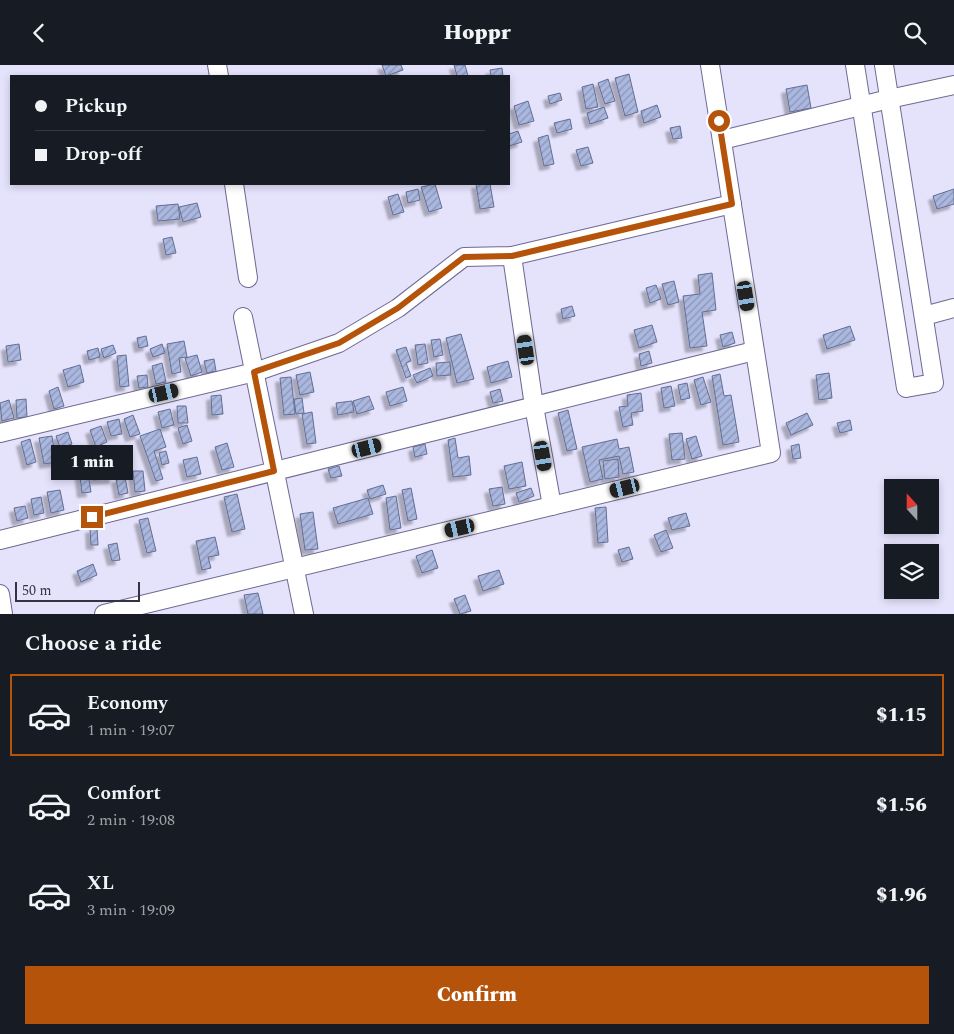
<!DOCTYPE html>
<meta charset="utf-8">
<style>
body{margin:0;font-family:Spectral,serif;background:#242831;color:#f1f3f6;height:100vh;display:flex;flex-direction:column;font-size:19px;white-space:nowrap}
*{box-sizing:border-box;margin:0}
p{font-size:16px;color:#9ea1a6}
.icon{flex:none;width:28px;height:28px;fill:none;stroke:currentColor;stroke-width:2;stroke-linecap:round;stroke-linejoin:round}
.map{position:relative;height:549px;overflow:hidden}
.sheet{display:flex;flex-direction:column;background:#171b24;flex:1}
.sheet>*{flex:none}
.top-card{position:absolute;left:10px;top:10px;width:500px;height:110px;border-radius:0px;box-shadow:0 2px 8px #0003;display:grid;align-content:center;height:110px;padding:0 25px;background:#171b24}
.needle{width:32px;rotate:339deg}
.controls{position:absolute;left:884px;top:414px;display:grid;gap:10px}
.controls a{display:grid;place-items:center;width:55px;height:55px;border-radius:0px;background:#171b24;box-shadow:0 2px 8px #0003;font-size:25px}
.scale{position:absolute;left:15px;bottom:12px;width:125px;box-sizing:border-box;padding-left:5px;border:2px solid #353343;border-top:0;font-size:14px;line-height:18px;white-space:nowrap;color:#353343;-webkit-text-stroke:4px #e5e2fc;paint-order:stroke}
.end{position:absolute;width:22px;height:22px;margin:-11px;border:6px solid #b45309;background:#fff;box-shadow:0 0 0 2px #fff}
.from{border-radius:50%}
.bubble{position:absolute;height:35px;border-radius:0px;background:#171b24;box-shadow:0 2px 8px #0003;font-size:16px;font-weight:800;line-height:35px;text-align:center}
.car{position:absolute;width:15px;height:30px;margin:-15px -8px;border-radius:6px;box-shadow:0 0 4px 1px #0007;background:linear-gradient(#222 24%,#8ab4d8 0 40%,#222 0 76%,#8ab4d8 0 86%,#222 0)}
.top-card b{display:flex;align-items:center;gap:18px;height:48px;font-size:19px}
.top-card b+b{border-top:1px solid #363941}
.top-card i{width:12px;height:12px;background:#f1f3f6}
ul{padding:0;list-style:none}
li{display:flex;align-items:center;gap:15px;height:82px;margin:0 10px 8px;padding:0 15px;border:2px solid transparent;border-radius:0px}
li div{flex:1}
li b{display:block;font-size:19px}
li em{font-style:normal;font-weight:800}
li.selected{border-color:#b45309}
li>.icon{width:45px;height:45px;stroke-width:1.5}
h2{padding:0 25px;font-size:22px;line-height:60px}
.cta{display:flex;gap:10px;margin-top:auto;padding:10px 25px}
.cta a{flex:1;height:58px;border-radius:0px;background:#b45309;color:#fff;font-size:20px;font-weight:800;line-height:58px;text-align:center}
header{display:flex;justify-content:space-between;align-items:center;height:65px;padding:0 25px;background:#171b24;font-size:22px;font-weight:800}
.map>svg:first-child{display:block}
.building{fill:url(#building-hatch);stroke:#626e92;filter:url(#shadow)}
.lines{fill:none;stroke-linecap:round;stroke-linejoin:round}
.minor-casing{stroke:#6e698f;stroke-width:20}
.minor{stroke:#fff;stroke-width:18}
.route{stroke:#b45309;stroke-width:6}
</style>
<header><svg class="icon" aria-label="back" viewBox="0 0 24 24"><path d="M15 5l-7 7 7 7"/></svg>Hoppr<svg class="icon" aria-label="search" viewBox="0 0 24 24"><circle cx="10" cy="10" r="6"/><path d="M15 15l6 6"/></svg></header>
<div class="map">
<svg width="954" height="549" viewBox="0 0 954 549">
<defs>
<pattern id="building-hatch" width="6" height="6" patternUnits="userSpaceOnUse" patternTransform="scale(1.25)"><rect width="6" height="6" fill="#aab7df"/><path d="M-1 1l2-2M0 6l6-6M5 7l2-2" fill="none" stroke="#8b95b6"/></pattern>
<filter id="shadow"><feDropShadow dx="-4.5" dy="4.5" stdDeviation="1" flood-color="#0004"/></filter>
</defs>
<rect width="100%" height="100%" fill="#e5e2fc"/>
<g class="building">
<polygon points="382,0 401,0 403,5 386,11"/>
<polygon points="454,0 465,0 468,11 457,11"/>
<polygon points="502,3 503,11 491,11 490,5"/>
<polygon points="629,9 638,47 625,51 615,13"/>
<polygon points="608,14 615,36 605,39 598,18"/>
<polygon points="593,19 598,42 586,44 582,22"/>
<polygon points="807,20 811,43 790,47 786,24"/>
<polygon points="560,28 562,35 550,39 548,31"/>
<polygon points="528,36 534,56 519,60 514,41"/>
<polygon points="657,40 661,52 644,58 641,46"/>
<polygon points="604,42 608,53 590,59 587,48"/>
<polygon points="570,54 572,64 557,68 554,58"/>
<polygon points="680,61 682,73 673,74 670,63"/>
<polygon points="518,66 522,77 509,81 509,69"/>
<polygon points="548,70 554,99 544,101 538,73"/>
<polygon points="588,82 593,98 581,101 576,85"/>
<polygon points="435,119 442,143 429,147 421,122"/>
<polygon points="476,119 490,119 494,142 480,144"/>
<polygon points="418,124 420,135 408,138 406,127"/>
<polygon points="954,124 954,139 937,144 933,131"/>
<polygon points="398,129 404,147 393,150 388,132"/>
<polygon points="197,138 201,152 183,157 179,142"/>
<polygon points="178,139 180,154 158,156 156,141"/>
<polygon points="172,172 176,188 166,190 163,174"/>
<polygon points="712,208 716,245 702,247 707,281 690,283 683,231 700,229 698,210"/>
<polygon points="674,216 679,237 668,240 662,219"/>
<polygon points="656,220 661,234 650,238 646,223"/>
<polygon points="572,241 575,251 563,254 561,244"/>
<polygon points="652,260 657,277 639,283 634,265"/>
<polygon points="850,261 855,275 827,284 823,270"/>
<polygon points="732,267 735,278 723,282 720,270"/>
<polygon points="461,269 474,314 457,318 446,273"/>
<polygon points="146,271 148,281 139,283 137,273"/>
<polygon points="440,274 443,290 434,292 431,275"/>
<polygon points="184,276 187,292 179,293 181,307 172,309 167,279"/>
<polygon points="19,279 21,295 8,297 6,281"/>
<polygon points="162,279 165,288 153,292 150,284"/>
<polygon points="425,279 428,298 418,300 415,280"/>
<polygon points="113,280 116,288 104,293 101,284"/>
<polygon points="406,282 411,296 406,298 411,311 406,313 396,285"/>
<polygon points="98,283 100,292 89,295 87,286"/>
<polygon points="649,286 652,298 641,301 639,289"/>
<polygon points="126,290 129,321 120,322 117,291"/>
<polygon points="197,290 202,307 191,311 185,293"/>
<polygon points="214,294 216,306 207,308 204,296"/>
<polygon points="508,296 512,312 491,318 487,302"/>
<polygon points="450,297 451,310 437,311 436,298"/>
<polygon points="162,298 166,317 156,319 152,301"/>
<polygon points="80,300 84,317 68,322 63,305"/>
<polygon points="430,303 433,311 417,318 413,310"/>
<polygon points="310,307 314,327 300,330 296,310"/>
<polygon points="829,308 832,333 819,335 816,310"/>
<polygon points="720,309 724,331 731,330 739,377 723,380 712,311"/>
<polygon points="147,310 148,322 139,323 137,311"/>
<polygon points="291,312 295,349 284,350 280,313"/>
<polygon points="703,312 711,337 701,340 694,315"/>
<polygon points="687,318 690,333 681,335 678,320"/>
<polygon points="671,321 675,341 664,343 661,323"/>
<polygon points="58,322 64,341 54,344 49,326"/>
<polygon points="403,322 407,336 390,341 386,327"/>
<polygon points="500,324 503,336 493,338 490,327"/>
<polygon points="641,328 643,346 631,348 633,360 623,362 619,342 628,341 627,330"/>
<polygon points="221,330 223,349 212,350 211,331"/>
<polygon points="369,331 374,344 357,349 353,336"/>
<polygon points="302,333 304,348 296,349 294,334"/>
<polygon points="26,334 27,352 17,353 16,335"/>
<polygon points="9,335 14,353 2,356 0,338"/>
<polygon points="352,336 354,347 338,350 336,338"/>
<polygon points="177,341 186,341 188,358 178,358"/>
<polygon points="170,344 174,360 162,363 158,347"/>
<polygon points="568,345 577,384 567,386 558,348"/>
<polygon points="312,347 316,378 307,379 302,349"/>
<polygon points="807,348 813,360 791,370 786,358"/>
<polygon points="133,350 140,369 130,372 124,354"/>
<polygon points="119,354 122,369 111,371 107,357"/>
<polygon points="850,355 852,365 840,368 837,358"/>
<polygon points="187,360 192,376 183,379 178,363"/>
<polygon points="101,361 107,377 96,382 90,365"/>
<polygon points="160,364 166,382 154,386 163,414 156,416 140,371"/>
<polygon points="68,367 72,379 60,383 56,371"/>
<polygon points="682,368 685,394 672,395 669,369"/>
<polygon points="52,371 56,397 44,399 39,373"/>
<polygon points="696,371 702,391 692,394 686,374"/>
<polygon points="455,373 458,393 469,391 471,410 453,412 448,375"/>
<polygon points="30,374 36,397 27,400 21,377"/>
<polygon points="617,374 619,384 629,382 634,407 623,409 619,391 599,395 603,414 590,417 582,382"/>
<polygon points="227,378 234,402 222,405 215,382"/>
<polygon points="425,379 427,389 415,392 413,382"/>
<polygon points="799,379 801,393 793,394 791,381"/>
<polygon points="74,384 79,402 64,407 58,389"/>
<polygon points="166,386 169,398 162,400 159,388"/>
<polygon points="197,392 201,409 187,412 183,395"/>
<polygon points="618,394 619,412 605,414 603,396"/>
<polygon points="522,397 526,421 509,424 504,401"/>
<polygon points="113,398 114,414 93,415 92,399"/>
<polygon points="339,401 342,411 331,413 328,404"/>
<polygon points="87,402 91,427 82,428 79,403"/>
<polygon points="133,406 143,406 145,426 135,427"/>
<polygon points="125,412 128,428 119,430 116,414"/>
<polygon points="383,420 386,429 370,434 367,425"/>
<polygon points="502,422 505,439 493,441 489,424"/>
<polygon points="411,423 417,454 408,456 402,425"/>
<polygon points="531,423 534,431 519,437 516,428"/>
<polygon points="60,425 64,445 51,448 47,427"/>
<polygon points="237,429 245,464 232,467 224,432"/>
<polygon points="396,431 401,463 390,465 386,433"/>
<polygon points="41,432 44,448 34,450 31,434"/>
<polygon points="368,433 373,449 338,459 333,443"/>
<polygon points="25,441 28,453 17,456 14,443"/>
<polygon points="606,442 608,477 598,478 595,443"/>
<polygon points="313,447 318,484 305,485 300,449"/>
<polygon points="686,448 690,461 672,465 668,453"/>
<polygon points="148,453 156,486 147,488 139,455"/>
<polygon points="97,463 98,480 91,480 90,464"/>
<polygon points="666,465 673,483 661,487 654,470"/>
<polygon points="215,472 219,490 208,492 211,503 202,505 196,476"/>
<polygon points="117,478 120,495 112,496 108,480"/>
<polygon points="629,482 633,494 622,497 618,485"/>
<polygon points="432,485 438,503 422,508 416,491"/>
<polygon points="93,499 97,510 81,517 77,506"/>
<polygon points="499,505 504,519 483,526 478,511"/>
<polygon points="258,528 263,549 248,549 244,530"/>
<polygon points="465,530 471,546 460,549 454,534"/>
</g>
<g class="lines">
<g class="minor-casing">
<g id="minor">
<polyline points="217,0 219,11"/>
<polyline points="855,0 906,323 934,318 884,0"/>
<polyline points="722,75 889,34 954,20"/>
<polyline points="234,119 248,213"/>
<polyline points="512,191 534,341 552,441"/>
<polyline points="924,251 954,243"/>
<polyline points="243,252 304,549"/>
<polyline points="0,368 255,307 339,278 398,243 464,192 512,191 732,139"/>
<polyline points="0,475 754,286"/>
<polyline points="0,529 3,549"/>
<polyline points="104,549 771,388 710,0"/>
</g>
</g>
<use href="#minor" class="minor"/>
</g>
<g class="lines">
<polyline class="route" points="92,452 274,406 254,307 339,278 398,243 464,192 512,191 732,139 719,56"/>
</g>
</svg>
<div class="controls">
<a><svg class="needle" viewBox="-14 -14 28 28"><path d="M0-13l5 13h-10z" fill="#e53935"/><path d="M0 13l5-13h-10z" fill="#9ea1a6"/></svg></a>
<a><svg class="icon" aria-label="layers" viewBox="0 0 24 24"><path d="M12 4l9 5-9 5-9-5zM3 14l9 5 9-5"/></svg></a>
</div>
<div class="scale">50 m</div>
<i class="end from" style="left:719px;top:56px"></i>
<i class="end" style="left:92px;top:452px"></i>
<div class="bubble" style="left:51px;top:380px;width:82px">1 min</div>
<i class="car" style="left:746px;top:231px;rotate:171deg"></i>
<i class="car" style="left:526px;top:285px;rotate:352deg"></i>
<i class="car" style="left:164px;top:328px;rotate:77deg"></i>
<i class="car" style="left:367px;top:383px;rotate:76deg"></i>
<i class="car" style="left:543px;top:391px;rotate:170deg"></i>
<i class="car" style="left:625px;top:423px;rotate:256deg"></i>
<i class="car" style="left:460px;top:463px;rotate:257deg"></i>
<div class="top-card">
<b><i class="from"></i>Pickup</b>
<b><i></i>Drop-off</b>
</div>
</div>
<section class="sheet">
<h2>Choose a ride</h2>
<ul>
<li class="selected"><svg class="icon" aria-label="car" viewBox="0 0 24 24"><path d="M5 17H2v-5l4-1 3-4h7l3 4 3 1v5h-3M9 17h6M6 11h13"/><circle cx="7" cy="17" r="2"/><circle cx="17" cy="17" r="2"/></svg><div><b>Economy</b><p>1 min · 19:07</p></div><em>$1.15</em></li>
<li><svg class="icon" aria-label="car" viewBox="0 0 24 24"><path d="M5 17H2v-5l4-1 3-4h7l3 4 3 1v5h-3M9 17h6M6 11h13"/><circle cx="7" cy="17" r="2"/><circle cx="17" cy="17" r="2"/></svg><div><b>Comfort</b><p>2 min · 19:08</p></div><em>$1.56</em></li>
<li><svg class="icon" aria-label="car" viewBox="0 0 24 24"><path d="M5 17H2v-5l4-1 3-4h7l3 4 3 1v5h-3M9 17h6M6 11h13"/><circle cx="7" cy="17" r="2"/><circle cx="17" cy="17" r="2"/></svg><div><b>XL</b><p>3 min · 19:09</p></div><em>$1.96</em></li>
</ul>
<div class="cta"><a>Confirm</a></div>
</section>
